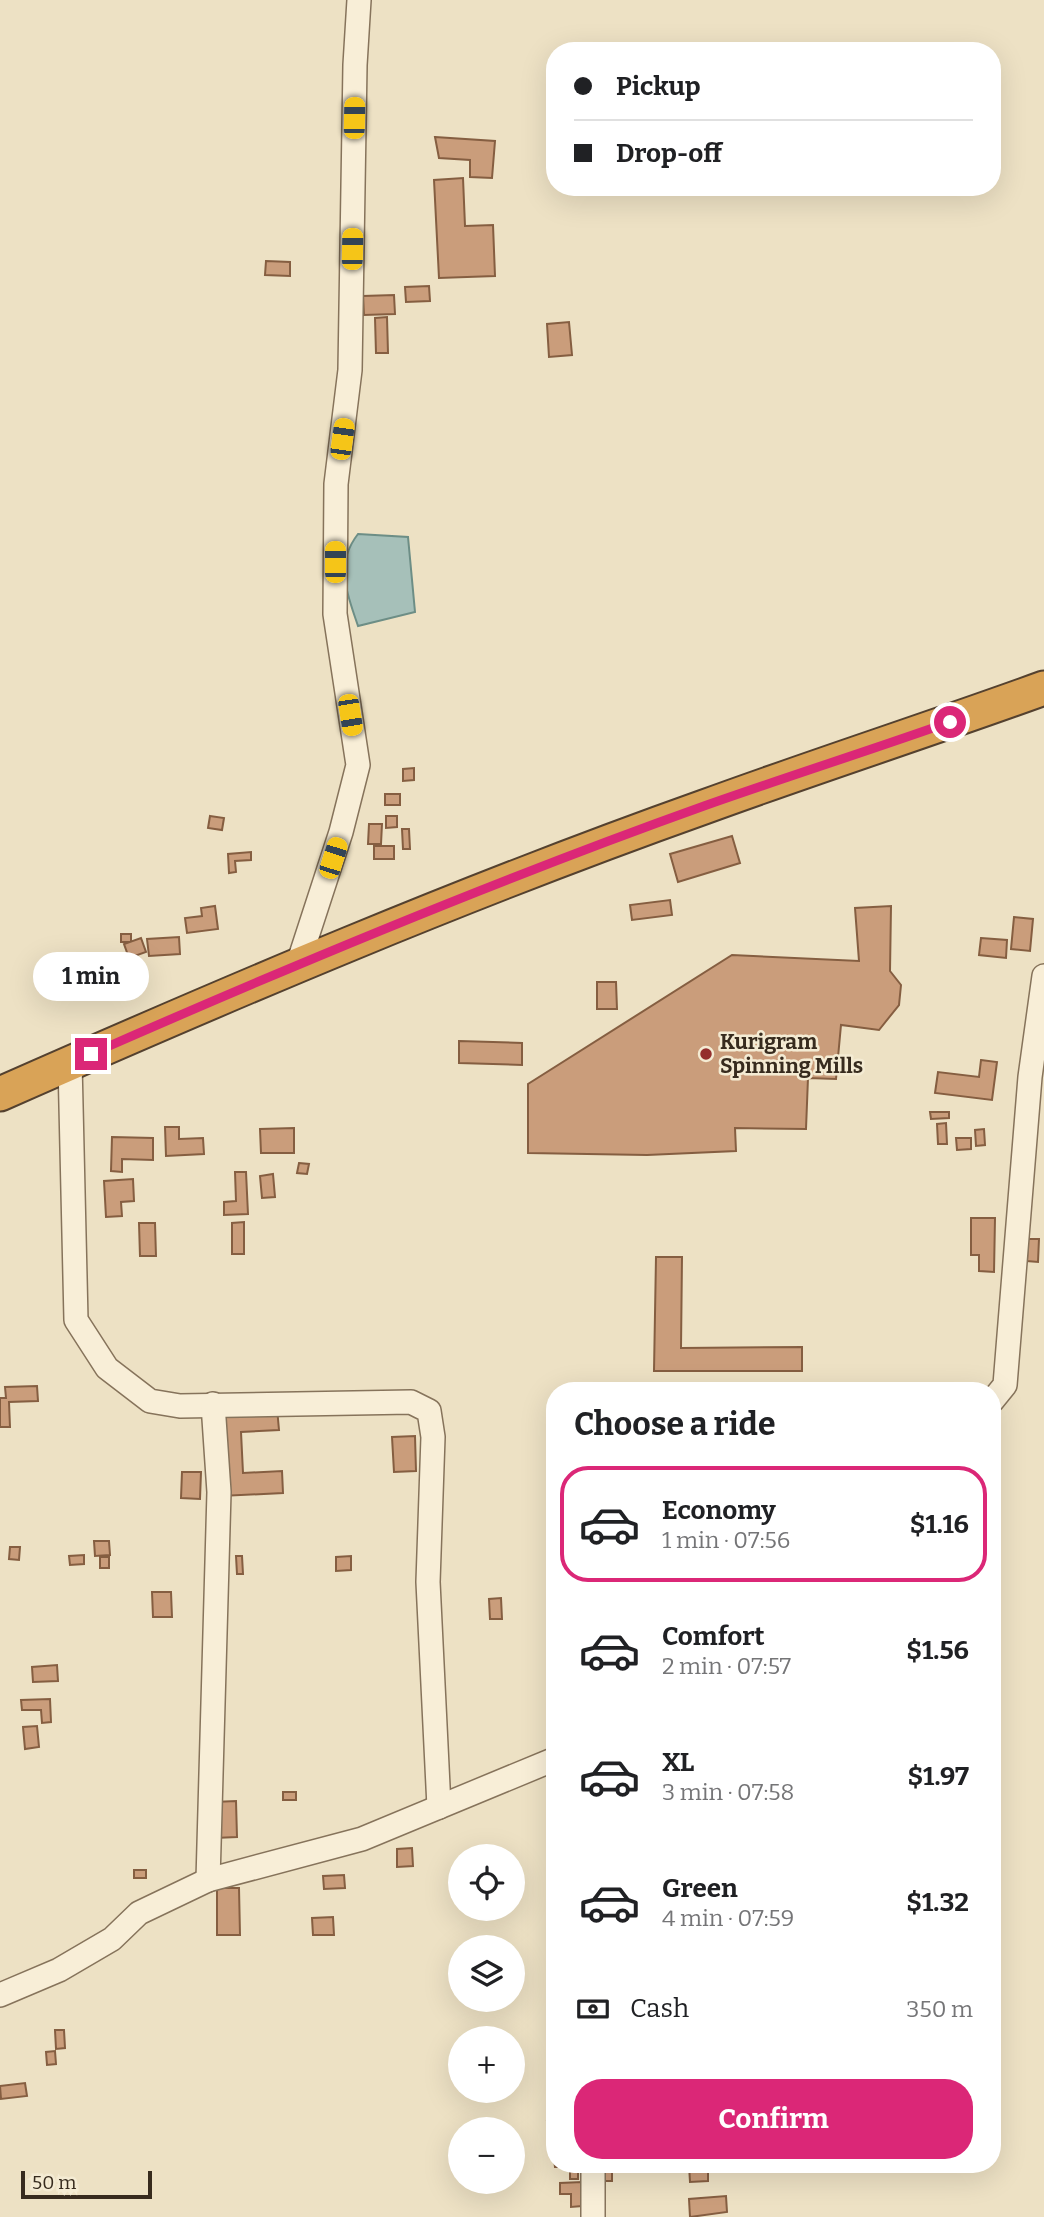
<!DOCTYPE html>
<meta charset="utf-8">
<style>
body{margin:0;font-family:Bitter,serif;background:#f2f2f2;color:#202124;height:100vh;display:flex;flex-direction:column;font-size:26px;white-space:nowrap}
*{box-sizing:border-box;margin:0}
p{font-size:23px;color:#757577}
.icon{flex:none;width:38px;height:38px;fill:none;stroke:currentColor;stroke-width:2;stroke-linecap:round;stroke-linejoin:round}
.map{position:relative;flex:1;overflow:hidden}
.panel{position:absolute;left:546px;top:1382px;width:455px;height:791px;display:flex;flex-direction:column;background:#fff;border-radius:28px;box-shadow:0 7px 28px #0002}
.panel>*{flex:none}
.hud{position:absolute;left:546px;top:42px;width:455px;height:154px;border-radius:28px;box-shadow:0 7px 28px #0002;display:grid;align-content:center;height:154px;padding:0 28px;background:#fff}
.tools{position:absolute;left:448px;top:1844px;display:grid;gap:14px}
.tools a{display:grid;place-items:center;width:77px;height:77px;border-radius:50%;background:#fff;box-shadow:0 7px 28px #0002;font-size:35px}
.scale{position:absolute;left:21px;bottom:18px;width:131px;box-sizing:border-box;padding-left:7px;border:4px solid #372b1e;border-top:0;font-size:19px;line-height:24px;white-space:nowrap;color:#372b1e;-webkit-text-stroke:5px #f4ebd3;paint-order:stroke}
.end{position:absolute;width:32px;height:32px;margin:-16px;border:9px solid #db2777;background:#fff;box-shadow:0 0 0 4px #fff}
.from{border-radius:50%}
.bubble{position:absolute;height:49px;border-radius:24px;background:#fff;box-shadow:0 7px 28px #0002;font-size:23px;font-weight:700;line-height:49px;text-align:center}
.car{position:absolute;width:21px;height:42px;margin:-21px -10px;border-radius:9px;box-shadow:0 0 5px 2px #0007;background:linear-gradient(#f5c518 24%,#345 0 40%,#f5c518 0 76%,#345 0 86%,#f5c518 0)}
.hud b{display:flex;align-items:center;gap:24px;height:66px;font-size:26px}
.hud b+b{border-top:2px solid #e0e0e0}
.hud i{width:18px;height:18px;background:#202124}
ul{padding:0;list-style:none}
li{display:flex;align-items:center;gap:21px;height:116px;margin:0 14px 10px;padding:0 14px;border:4px solid transparent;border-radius:28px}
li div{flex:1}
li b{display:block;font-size:26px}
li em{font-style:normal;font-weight:700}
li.current{border-color:#db2777}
li>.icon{width:63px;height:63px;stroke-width:1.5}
h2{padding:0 28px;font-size:32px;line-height:84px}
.pay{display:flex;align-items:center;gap:18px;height:77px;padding:0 28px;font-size:26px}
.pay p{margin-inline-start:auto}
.action{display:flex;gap:14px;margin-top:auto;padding:14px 28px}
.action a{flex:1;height:80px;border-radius:28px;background:#db2777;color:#fff;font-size:28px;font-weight:700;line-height:80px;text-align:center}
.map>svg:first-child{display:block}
.water{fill:#a6c0b9;stroke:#6d8e86;stroke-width:2}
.building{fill:#ca9d7b;stroke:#855e41;stroke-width:2}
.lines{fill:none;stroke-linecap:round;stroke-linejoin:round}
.minor-casing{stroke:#86735b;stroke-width:26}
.highway-casing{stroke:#54412f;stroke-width:37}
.minor{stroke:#f8eed7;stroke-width:23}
.highway{stroke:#d9a357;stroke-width:33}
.route{stroke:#db2777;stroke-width:9}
.poi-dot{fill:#942e2d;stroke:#f4ebd3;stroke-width:2.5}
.labels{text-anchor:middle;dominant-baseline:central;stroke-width:5;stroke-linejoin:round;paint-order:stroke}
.poi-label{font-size:21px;font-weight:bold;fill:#372b1e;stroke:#f4ebd3;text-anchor:start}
</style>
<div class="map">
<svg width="1044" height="2217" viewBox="0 0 1044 2217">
<rect width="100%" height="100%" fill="#ede1c4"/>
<path class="water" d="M358,534L408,537L415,612L358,626C347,593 334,565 358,534Z"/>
<g class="building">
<polygon points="435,137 495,141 492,178 470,177 470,160 439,158"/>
<polygon points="463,178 465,226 493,225 495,276 439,278 434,180"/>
<polygon points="266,261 290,262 290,276 265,275"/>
<polygon points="429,286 430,301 406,302 405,287"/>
<polygon points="394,295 395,314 364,315 363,296"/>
<polygon points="387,317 388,353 376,353 375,318"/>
<polygon points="569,322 572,355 549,357 547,324"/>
<polygon points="414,768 414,780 403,781 403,769"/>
<rect x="385" y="794" width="15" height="11"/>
<polygon points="210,816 224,818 222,830 208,828"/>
<polygon points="386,816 397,816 397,827 386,828"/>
<polygon points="369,824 382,824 381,844 368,844"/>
<polygon points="402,829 409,829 410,849 403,849"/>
<polygon points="732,836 740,863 678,882 670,854"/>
<rect x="374" y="846" width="20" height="13"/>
<polygon points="251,852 251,860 235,861 236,872 229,873 228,854"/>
<polygon points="670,900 672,915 632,920 630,905"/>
<polygon points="215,906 218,929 187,933 185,918 202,916 201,908"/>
<polygon points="891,906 890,971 901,985 899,1005 879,1030 841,1025 836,1079 808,1078 806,1129 735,1128 736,1151 647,1155 528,1153 528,1084 732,955 859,961 855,908"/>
<polygon points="1014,917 1033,919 1030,951 1011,949"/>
<rect x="121" y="934" width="10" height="8"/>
<polygon points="179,937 180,954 149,956 147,939"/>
<polygon points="141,938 146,952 129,958 124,944"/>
<polygon points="981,938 1007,940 1006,958 979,955"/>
<polygon points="597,982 616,982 617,1009 597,1009"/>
<polygon points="459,1041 522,1043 522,1065 459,1063"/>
<polygon points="981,1060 997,1062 992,1100 935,1093 938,1072 979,1077"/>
<polygon points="930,1112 949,1112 949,1118 931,1119"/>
<polygon points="946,1123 947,1144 938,1144 937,1124"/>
<polygon points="165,1127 179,1127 179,1139 203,1138 204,1154 166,1156"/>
<polygon points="294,1128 294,1153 261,1153 260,1129"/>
<polygon points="984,1129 985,1145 976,1146 975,1130"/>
<polygon points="112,1137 153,1138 153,1160 122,1159 122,1172 111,1171"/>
<polygon points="956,1138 971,1138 971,1149 957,1150"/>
<polygon points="299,1163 309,1164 307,1174 297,1173"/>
<polygon points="235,1172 246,1172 248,1214 224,1215 224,1202 236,1201"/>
<polygon points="273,1174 275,1197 262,1198 260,1176"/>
<polygon points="133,1179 134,1201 121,1202 122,1216 106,1217 104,1181"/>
<polygon points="971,1218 995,1218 994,1272 979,1271 979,1255 971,1255"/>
<polygon points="244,1222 244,1254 232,1254 232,1223"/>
<polygon points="139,1223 155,1223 156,1256 140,1256"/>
<polygon points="1028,1239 1039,1239 1038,1262 1027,1261"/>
<polygon points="656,1257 682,1257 681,1348 802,1347 802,1371 654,1371"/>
<polygon points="37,1386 38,1401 9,1402 10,1427 0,1427 0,1398 6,1398 5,1387"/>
<polygon points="277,1408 279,1430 241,1432 243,1473 282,1471 283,1493 221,1496 217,1411"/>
<polygon points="415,1436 416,1471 394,1472 392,1437"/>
<polygon points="182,1472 201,1472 200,1499 181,1498"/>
<polygon points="94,1541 109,1541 110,1555 95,1556"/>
<polygon points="10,1547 20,1547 19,1560 9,1559"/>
<polygon points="84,1555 84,1564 70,1565 69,1556"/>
<polygon points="236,1556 242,1556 243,1574 237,1574"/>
<polygon points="351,1556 351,1570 336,1571 336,1557"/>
<rect x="100" y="1557" width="9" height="11"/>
<polygon points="152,1592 171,1592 172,1617 153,1617"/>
<polygon points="501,1598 502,1619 490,1619 489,1599"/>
<polygon points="57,1665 58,1681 33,1682 32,1667"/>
<polygon points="50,1699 51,1722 42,1723 41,1710 22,1710 21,1700"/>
<polygon points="37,1726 39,1747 25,1749 23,1727"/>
<rect x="283" y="1792" width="13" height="8"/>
<polygon points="236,1801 237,1837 215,1838 214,1802"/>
<polygon points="412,1848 413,1866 397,1867 397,1849"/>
<rect x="134" y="1870" width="12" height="8"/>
<polygon points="344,1875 345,1888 324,1889 323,1876"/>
<polygon points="217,1888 239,1888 240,1935 217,1935"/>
<polygon points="333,1917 334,1935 313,1935 312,1918"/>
<polygon points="55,2030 64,2030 65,2048 56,2049"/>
<polygon points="55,2051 56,2064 47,2065 46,2052"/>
<polygon points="25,2083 27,2096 1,2099 0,2086"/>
<polygon points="547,2121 555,2121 555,2132 548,2133"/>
<polygon points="554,2159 555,2165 578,2165 578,2179 570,2179 570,2167 555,2167"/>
<polygon points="689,2165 721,2165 721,2166 708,2166 708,2181 690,2182"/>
<polygon points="601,2169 612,2169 612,2181 600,2181"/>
<polygon points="582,2182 582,2206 571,2207 571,2194 560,2194 560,2183"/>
<polygon points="726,2196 727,2212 690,2217 689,2199"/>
</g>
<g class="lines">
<g class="minor-casing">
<g id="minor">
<polyline points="297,967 341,832 358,765 335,614 336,484 350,370 355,65 359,0"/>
<polyline points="70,1063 76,1320 107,1368 150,1401 180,1406 411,1402 429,1411 433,1437 428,1582 439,1807"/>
<polyline points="992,1401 1005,1385 1030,1077 1044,976"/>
<polyline points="208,1880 219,1492 213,1404"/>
<polyline points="0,1995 59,1970 112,1939 139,1913 208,1880 362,1839 555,1759"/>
<polyline points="593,2165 593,2217"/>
</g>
</g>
<g class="highway-casing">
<path id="highway" d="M0,1094C231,992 465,892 704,807C816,766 931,729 1044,688"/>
</g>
<use href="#minor" class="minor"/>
<use href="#highway" class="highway"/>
</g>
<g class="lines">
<path class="route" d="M91,1054C293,965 497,880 704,806C786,777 868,751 950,722"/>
</g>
<circle class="poi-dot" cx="706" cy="1054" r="7"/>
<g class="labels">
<g class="poi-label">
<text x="720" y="1042">Kurigram<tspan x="720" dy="24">Spinning Mills</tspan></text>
</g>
</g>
</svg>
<div class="tools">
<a><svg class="icon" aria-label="locate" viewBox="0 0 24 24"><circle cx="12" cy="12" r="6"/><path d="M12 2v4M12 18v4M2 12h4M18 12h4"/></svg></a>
<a><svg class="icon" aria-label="layers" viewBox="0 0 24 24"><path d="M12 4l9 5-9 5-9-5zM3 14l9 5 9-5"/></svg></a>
<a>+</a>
<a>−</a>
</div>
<div class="scale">50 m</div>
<i class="end from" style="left:950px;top:722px"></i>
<i class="end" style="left:91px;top:1054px"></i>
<div class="bubble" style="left:33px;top:952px;width:116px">1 min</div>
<i class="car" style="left:354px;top:118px;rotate:1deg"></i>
<i class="car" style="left:352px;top:249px;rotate:1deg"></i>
<i class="car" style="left:342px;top:439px;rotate:8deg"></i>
<i class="car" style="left:335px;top:562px;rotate:0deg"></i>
<i class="car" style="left:350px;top:715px;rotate:171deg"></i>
<i class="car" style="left:333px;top:858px;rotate:18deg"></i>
<div class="hud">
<b><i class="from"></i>Pickup</b>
<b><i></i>Drop-off</b>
</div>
<section class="panel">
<h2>Choose a ride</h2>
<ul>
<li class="current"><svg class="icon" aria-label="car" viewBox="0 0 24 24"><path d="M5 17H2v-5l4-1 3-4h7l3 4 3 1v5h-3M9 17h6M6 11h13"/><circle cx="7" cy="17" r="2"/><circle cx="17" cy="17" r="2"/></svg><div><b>Economy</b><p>1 min · 07:56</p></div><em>$1.16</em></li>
<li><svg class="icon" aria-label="car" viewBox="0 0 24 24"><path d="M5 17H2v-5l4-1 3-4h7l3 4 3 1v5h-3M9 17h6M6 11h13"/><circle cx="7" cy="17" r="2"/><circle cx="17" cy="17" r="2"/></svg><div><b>Comfort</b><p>2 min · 07:57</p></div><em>$1.56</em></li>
<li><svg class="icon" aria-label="car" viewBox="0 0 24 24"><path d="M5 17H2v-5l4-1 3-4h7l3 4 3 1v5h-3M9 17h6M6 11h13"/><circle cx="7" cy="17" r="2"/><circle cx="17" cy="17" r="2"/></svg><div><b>XL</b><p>3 min · 07:58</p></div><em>$1.97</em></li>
<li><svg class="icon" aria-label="car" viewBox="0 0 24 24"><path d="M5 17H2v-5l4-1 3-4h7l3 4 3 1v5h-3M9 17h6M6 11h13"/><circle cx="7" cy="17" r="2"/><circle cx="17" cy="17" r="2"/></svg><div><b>Green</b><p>4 min · 07:59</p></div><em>$1.32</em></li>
</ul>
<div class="pay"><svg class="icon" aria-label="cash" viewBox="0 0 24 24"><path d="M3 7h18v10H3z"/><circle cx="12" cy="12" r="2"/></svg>Cash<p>350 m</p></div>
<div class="action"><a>Confirm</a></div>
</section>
</div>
